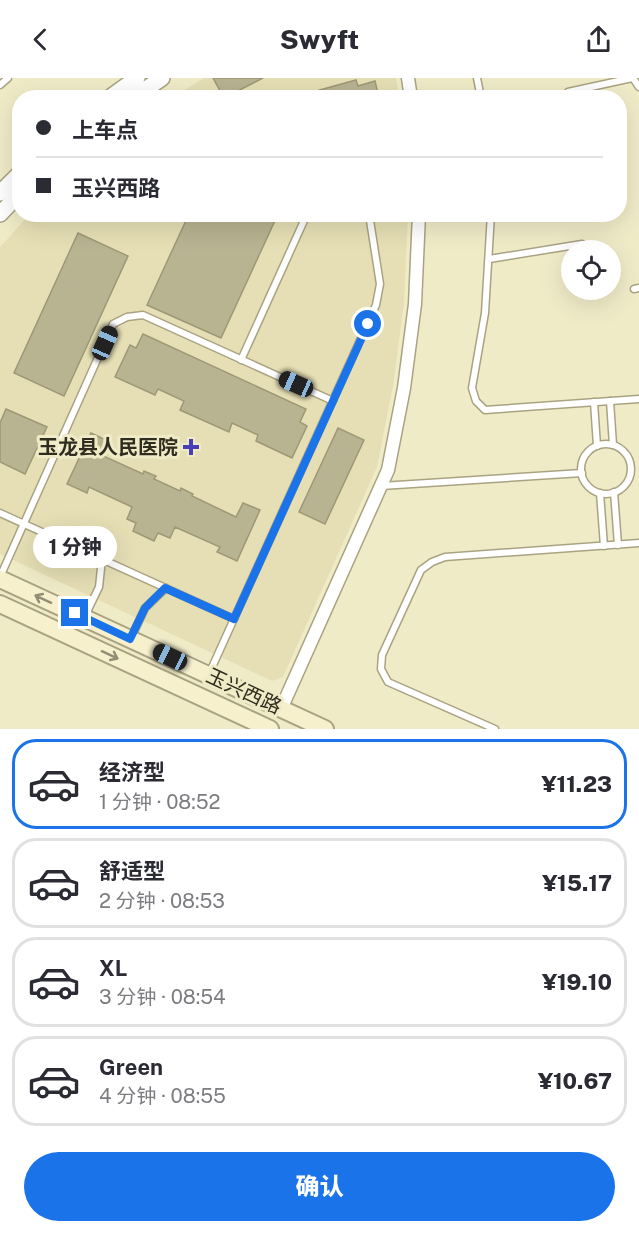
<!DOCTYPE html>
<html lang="zh">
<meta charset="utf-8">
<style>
body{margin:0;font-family:"Public Sans","Noto Sans SC",sans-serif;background:#f7f7f7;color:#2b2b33;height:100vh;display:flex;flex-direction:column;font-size:22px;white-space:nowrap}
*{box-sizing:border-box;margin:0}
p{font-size:20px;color:#7c7c81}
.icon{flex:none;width:33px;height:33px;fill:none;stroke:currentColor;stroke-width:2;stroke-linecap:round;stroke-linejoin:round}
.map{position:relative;height:651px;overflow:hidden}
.panel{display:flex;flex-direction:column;background:#fff;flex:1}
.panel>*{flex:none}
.guide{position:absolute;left:12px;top:12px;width:615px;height:132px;border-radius:24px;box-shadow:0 6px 24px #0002;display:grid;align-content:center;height:132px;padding:0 24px;background:#fff}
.controls{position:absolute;left:561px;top:162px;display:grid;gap:12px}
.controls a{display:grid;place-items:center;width:60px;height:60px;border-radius:50%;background:#fff;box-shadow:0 6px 24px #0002;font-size:30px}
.end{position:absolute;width:27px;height:27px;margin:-14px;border:8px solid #1a73e8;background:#fff;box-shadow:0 0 0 3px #fff}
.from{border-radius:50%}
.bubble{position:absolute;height:42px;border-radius:21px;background:#fff;box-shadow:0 6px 24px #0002;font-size:20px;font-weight:800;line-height:42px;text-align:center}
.car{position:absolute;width:18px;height:36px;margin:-18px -9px;border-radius:8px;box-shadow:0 0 4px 2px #0007;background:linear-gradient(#222 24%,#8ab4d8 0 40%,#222 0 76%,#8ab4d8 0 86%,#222 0)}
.guide b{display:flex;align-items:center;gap:21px;height:57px;font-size:22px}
.guide b+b{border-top:2px solid #e1e1e2}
.guide i{width:15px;height:15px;background:#2b2b33}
ul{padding:10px 0 0;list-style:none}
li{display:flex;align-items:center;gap:18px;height:90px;margin:0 12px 9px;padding:0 12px;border:3px solid #e1e1e2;border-radius:24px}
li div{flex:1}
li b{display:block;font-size:22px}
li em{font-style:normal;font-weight:800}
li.current{border-color:#1a73e8}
li>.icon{width:54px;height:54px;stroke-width:1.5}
.cta{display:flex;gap:12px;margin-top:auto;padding:12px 24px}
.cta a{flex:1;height:69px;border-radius:36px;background:#1a73e8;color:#fff;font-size:24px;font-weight:800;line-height:69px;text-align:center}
header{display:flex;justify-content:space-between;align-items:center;height:78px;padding:0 24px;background:#fff;font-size:27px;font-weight:800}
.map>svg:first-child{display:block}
.built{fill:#e6dfb5}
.building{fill:#b8b391;stroke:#9e9877;stroke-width:1.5}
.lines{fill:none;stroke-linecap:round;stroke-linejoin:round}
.service-casing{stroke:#a9a382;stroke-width:9}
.minor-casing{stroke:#a9a382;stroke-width:15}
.tertiary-casing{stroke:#a9a382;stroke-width:18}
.secondary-casing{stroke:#a9a382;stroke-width:20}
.service{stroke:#fff;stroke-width:6}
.minor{stroke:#fff;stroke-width:12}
.tertiary{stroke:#fff;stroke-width:15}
.secondary{stroke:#f6f0cd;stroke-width:16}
.oneway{stroke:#928e76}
.route{stroke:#1a73e8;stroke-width:8}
.poi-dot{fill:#483fb5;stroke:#f0ebc7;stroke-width:2}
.labels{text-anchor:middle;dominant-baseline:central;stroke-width:6;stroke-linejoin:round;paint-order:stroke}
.poi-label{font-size:20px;font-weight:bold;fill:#2f2d20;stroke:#f0ebc7;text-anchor:end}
.street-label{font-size:20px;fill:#2f2d20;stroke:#f0ebc7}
</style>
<header><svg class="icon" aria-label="back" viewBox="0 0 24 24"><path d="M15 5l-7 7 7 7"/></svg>Swyft<svg class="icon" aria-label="share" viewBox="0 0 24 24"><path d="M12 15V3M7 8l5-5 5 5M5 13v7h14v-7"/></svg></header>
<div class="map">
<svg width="639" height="651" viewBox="0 0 639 651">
<rect width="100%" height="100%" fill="#f0ebc7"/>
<g class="built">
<polygon points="204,0 396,0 399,19 172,20"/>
<polygon points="29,137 408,137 404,225 393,308 377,389 283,599 272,603 0,476 0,169"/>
</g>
<g class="building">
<polygon points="213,0 263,0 224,20"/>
<polygon points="356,2 358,8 375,3 379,20 315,20 318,19 316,13"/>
<polygon points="189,136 278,136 221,260 147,227"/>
<polygon points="78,155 128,178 64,318 14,295"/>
<polygon points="143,256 306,331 300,344 307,348 292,380 256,363 258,357 232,345 229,354 180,332 184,323 158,311 155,317 115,299 130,267 136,270"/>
<polygon points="6,331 47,349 25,396 0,384 0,345"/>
<polygon points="338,350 364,362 325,446 299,434"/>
<polygon points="91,355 108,363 101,377 143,396 144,393 156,398 154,401 180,413 181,410 193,416 192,418 236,439 243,425 260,432 237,483 217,474 220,469 175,449 170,460 158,455 154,463 133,453 136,445 127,441 132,429 89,409 87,415 67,406"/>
</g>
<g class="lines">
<g class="service-casing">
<g id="service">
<polyline points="477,0 481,20"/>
<polyline points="633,0 639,9"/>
<polyline points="0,7 8,0"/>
<polyline points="568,14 632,0"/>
<polyline points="491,136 485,235 472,310 476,323 485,332 639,321"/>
<polyline points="489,181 582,166"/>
<polyline points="634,211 639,210"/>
<polyline points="241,282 307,136"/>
<polyline points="610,323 613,367"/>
<polyline points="594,324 597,368"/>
<circle cx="606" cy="391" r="25"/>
<polyline points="381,408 582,395"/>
<polyline points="614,414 618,467"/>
<polyline points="600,415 604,468"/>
<polyline points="0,435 234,541"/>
<polyline points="0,499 113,246 127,239 143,237 333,323"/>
<polyline points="85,538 99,509 102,481"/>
<polyline points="131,560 145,530 166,510"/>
<polyline points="209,596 376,227 380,206 369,136"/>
<polyline points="495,651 388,604 381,591 382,577 421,492 432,484 445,479 639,465"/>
</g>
</g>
<g class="minor-casing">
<g id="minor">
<polyline points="408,0 411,20"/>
<polyline points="281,631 388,392 404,310 415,226 419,136"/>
</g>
</g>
<g class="tertiary-casing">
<g id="tertiary">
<polyline points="109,20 137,0"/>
<polyline points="133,20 162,0"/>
<polyline points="0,115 20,95"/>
<polyline points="0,136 20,115"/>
</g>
</g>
<g class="secondary-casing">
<g id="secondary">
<polyline points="0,501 325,651"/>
<polyline points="0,526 270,651"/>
</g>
</g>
<use href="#service" class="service"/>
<use href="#minor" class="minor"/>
<use href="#tertiary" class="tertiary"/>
<use href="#secondary" class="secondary"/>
</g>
<defs><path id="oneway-shaft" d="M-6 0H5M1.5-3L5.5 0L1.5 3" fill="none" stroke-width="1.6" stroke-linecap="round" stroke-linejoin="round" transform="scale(1.5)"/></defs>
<g class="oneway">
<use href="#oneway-shaft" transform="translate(43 521) rotate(-155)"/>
<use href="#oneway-shaft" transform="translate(110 577) rotate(25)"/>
</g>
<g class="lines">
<polyline class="route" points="75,535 130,561 145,530 165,510 234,541 368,246"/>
</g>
<path class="poi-dot" d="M188 360h6v6h6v6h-6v6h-6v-6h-6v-6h6z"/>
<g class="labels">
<g class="poi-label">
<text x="178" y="369">玉龙县人民医院</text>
</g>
<g class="street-label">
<text transform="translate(244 613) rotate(25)">玉兴西路</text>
</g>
</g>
</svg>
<div class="controls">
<a><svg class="icon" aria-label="locate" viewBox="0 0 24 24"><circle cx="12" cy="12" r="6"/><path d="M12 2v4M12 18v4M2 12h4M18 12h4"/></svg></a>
</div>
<i class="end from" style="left:368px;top:246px"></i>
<i class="end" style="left:75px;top:535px"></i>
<div class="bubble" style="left:33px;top:448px;width:84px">1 分钟</div>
<i class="car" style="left:105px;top:265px;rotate:24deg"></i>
<i class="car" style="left:296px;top:306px;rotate:294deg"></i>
<i class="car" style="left:170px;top:579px;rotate:295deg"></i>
<div class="guide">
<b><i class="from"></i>上车点</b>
<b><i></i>玉兴西路</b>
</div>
</div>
<section class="panel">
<ul>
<li class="current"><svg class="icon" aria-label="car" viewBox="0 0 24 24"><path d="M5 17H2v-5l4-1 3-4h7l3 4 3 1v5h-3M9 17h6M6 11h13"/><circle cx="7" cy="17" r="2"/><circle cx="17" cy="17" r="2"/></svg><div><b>经济型</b><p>1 分钟 · 08:52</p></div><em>¥11.23</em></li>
<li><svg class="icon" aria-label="car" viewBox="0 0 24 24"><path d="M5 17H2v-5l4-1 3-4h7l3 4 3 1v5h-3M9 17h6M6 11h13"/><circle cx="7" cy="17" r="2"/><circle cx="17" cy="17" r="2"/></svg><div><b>舒适型</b><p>2 分钟 · 08:53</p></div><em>¥15.17</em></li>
<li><svg class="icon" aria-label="car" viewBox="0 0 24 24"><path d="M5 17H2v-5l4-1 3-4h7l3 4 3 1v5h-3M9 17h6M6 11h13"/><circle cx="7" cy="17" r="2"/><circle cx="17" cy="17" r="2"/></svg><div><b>XL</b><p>3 分钟 · 08:54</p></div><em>¥19.10</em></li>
<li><svg class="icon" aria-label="car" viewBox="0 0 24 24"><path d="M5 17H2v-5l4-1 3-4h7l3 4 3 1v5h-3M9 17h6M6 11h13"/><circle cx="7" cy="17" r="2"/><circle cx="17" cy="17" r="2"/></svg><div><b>Green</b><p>4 分钟 · 08:55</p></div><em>¥10.67</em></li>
</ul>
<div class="cta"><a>确认</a></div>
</section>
